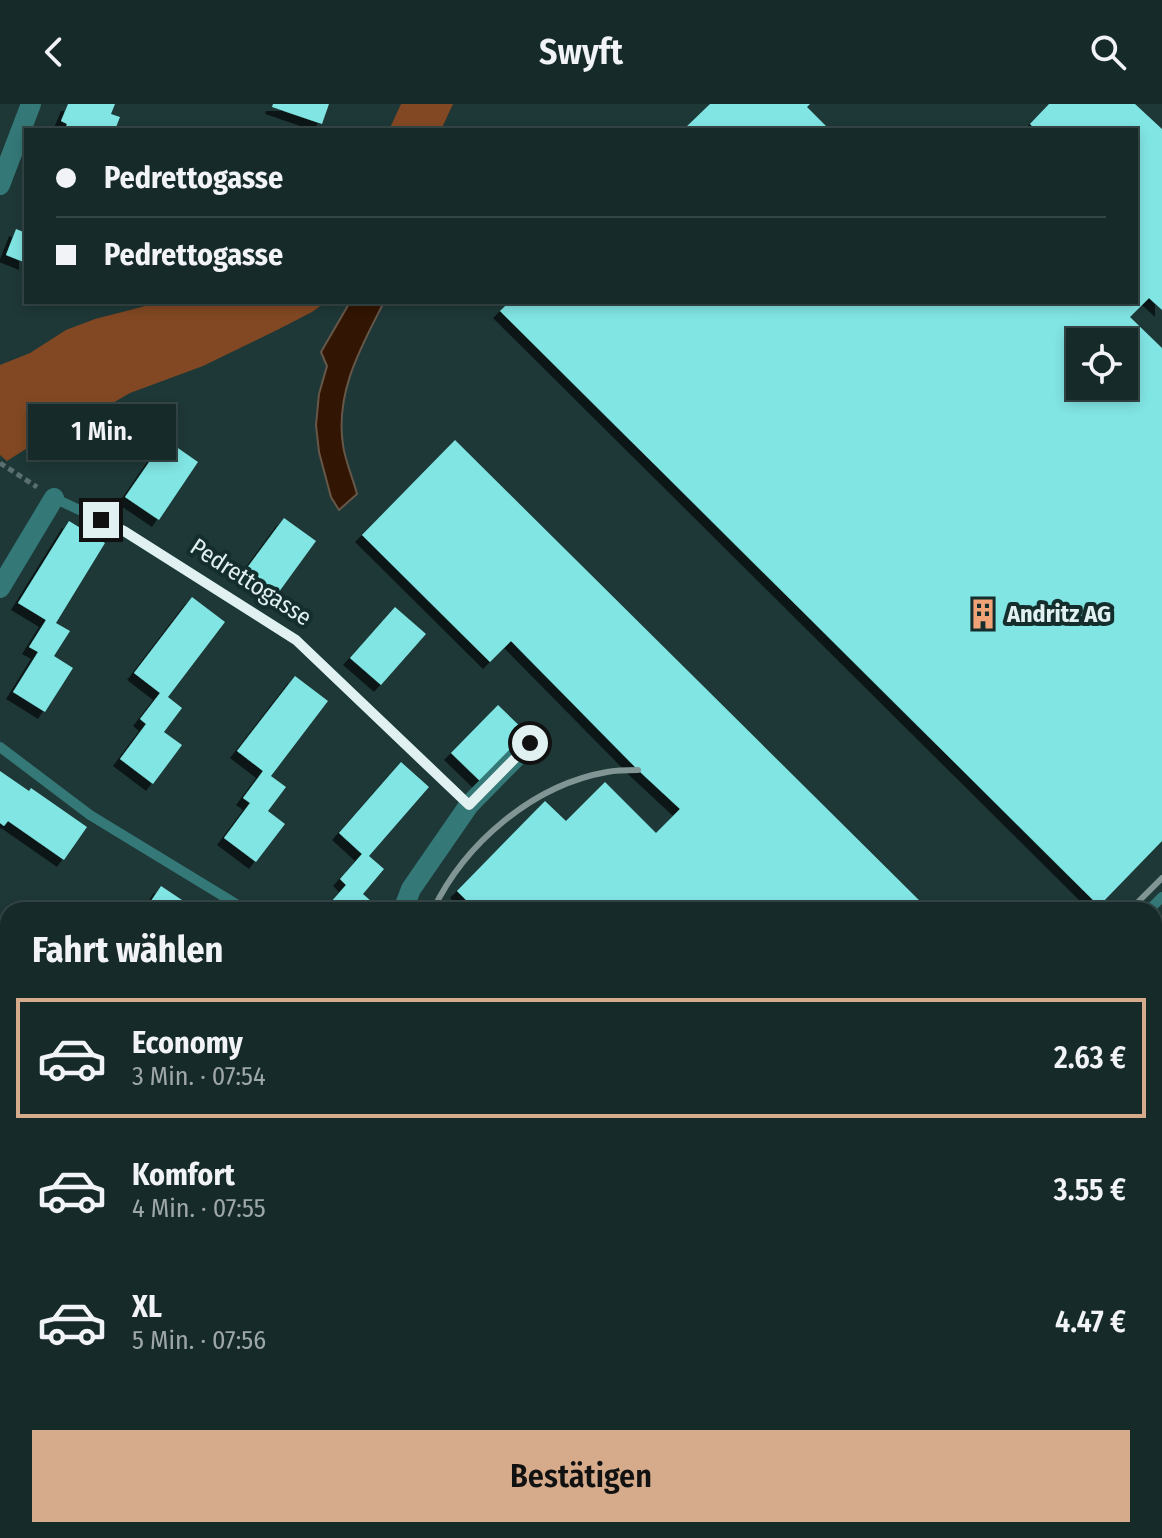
<!DOCTYPE html>
<html lang="de">
<meta charset="utf-8">
<style>
body{margin:0;font-family:"Fira Sans Condensed",sans-serif;background:#1f3231;color:#f1f3f6;height:100vh;display:flex;flex-direction:column;font-size:30px;white-space:nowrap}
*{box-sizing:border-box;margin:0}
p{font-size:26px;color:#9ea7a8}
.icon{flex:none;width:44px;height:44px;fill:none;stroke:currentColor;stroke-width:2;stroke-linecap:round;stroke-linejoin:round}
.map{position:relative;flex:1;overflow:hidden}
.drawer{position:absolute;left:0px;top:798px;width:1162px;height:636px;display:flex;flex-direction:column;background:#162a29;border-radius:24px 24px 0 0;box-shadow:0 4px 12px #0003,0 0 0 2px #354646}
.drawer>*{flex:none}
.guide{position:absolute;left:24px;top:24px;width:1114px;height:176px;border-radius:0px;box-shadow:0 4px 12px #0003,0 0 0 2px #354646;display:grid;align-content:center;height:176px;padding:0 32px;background:#162a29}
.buttons{position:absolute;left:1066px;top:224px;display:grid;gap:16px}
.buttons a{display:grid;place-items:center;width:72px;height:72px;border-radius:0px;background:#162a29;box-shadow:0 4px 12px #0003,0 0 0 2px #354646;font-size:40px}
.end{position:absolute;width:36px;height:36px;margin:-18px;border:10px solid #e1f0f0;background:#111;box-shadow:0 0 0 4px #111}
.from{border-radius:50%}
.bubble{position:absolute;height:56px;border-radius:0px;background:#162a29;box-shadow:0 4px 12px #0003,0 0 0 2px #354646;font-size:26px;font-weight:600;line-height:56px;text-align:center}
.guide b{display:flex;align-items:center;gap:28px;height:76px;font-size:30px}
.guide b+b{border-top:2px solid #354646}
.guide i{width:20px;height:20px;background:#f1f3f6}
ul{padding:0;list-style:none}
li{display:flex;align-items:center;gap:24px;height:120px;margin:0 16px 12px;padding:0 16px;border:4px solid transparent;border-radius:0px}
li div{flex:1}
li b{display:block;font-size:30px}
li em{font-style:normal;font-weight:600}
li.current{border-color:#d6ab8b}
li>.icon{width:72px;height:72px;stroke-width:1.5}
h2{padding:0 32px;font-size:36px;line-height:96px}
.button{display:flex;gap:16px;margin-top:auto;padding:16px 32px}
.button a{flex:1;height:92px;border-radius:0px;background:#d6ab8b;color:#111;font-size:32px;font-weight:600;line-height:92px;text-align:center}
header{display:flex;justify-content:space-between;align-items:center;height:104px;padding:0 32px;background:#162a29;font-size:36px;font-weight:600}
.map>svg:first-child{display:block}
.forest{fill:#824823}
.water{fill:#321502;stroke:#665749;stroke-width:2}
.building{fill:#81e5e3;fill-rule:evenodd;filter:url(#shadow)}
.lines{fill:none;stroke-linecap:round;stroke-linejoin:round}
.path{stroke:#5a7070;stroke-width:5;stroke-dasharray:6 4;stroke-linecap:butt}
.lane{stroke:#347978;stroke-width:10}
.street{stroke:#347978;stroke-width:20}
.rail{stroke:#809594;stroke-width:6}
.route{stroke:#e1f0f0;stroke-width:10}
.labels{text-anchor:middle;dominant-baseline:central;stroke-width:8;stroke-linejoin:round;paint-order:stroke}
.street-label{font-size:24px;fill:#e1f0f0;stroke:#142e2d}
.poi-label{font-size:24px;font-weight:bold;fill:#e1f0f0;stroke:#142e2d;text-anchor:start}
</style>
<header><svg class="icon" aria-label="back" viewBox="0 0 24 24"><path d="M15 5l-7 7 7 7"/></svg>Swyft<svg class="icon" aria-label="search" viewBox="0 0 24 24"><circle cx="10" cy="10" r="6"/><path d="M15 15l6 6"/></svg></header>
<div class="map">
<svg width="1162" height="1434" viewBox="0 0 1162 1434">
<defs>
<filter id="shadow"><feDropShadow dx="-7" dy="7" stdDeviation="0" flood-color="#0009"/></filter>
</defs>
<rect width="100%" height="100%" fill="#1e3837"/>
<g class="forest">
<polygon points="401,0 453,0 441,26 389,26"/>
<polygon points="161,198 190,201 198,198 326,198 312,208 279,225 203,262 130,289 87,314 54,327 7,357 0,351 0,261 30,249 66,226 95,215"/>
</g>
<path class="water" d="M350,198H384C361,243 335,288 343,341C345,357 353,374 357,390L339,406L331,393L319,348L316,321L319,290L327,262L321,248Z"/>
<g class="building">
<polygon points="68,0 115,0 111,10 120,13 115,26 65,26 67,20 61,17"/>
<polygon points="273,0 329,0 322,20 272,3"/>
<polygon points="710,0 810,0 807,3 830,26 683,26"/>
<path d="M1049,0H1135L1162,25V206L1149,194L1130,213L1162,244V737L1099,802L500,207L509,198H1136V26H1036L1030,20ZM1080,238H1124V282H1080Z"/>
<polygon points="16,125 26,129 26,159 6,151"/>
<polygon points="165,335 198,358 159,416 125,393"/>
<polygon points="455,336 929,806 476,806 457,787 545,697 566,717 605,678 656,729 680,705 638,666 511,537 490,558 362,431"/>
<polygon points="284,414 316,437 276,492 244,468"/>
<polygon points="69,417 105,439 56,519 70,527 54,552 73,564 45,608 13,588 38,548 29,543 46,516 18,499"/>
<polygon points="192,493 225,518 168,593 182,604 164,628 182,641 153,680 120,655 146,620 140,615 160,589 134,569"/>
<polygon points="395,503 426,530 381,581 350,554"/>
<polygon points="295,572 328,597 271,672 286,683 268,707 285,720 256,758 224,734 250,699 243,694 263,667 237,647"/>
<polygon points="498,601 528,630 481,678 451,649"/>
<polygon points="401,658 429,683 369,752 384,765 363,790 379,804 377,806 324,806 346,781 340,775 362,750 339,729"/>
<polygon points="0,667 29,687 31,684 87,723 64,756 8,717 4,722 0,719"/>
<polygon points="161,782 197,806 145,806"/>
<polygon points="1162,865 1162,1093 1154,1101 1154,873"/>
<polygon points="8,978 8,1053 4,1061 0,1059 0,988 2,989"/>
<polygon points="8,1137 8,1183 0,1179 0,1152"/>
<polygon points="1154,1207 1162,1214 1162,1389 1154,1381"/>
<polygon points="267,1426 300,1426 296,1434 263,1434"/>
<polygon points="344,1426 377,1426 373,1434 340,1434"/>
<polygon points="648,1426 677,1426 679,1434 624,1434 648,1428"/>
<polygon points="756,1426 802,1426 803,1434 740,1434 739,1430"/>
<polygon points="966,1426 1016,1426 1035,1434 970,1434"/>
</g>
<g class="lines">
<polyline class="path" points="0,359 37,383"/>
<g class="lane">
<polyline points="54,394 124,427 296,536 469,701"/>
<polyline points="0,643 90,711 246,806"/>
<polyline points="1149,806 1162,793"/>
<polyline points="532,1434 539,1426"/>
</g>
<g class="street">
<polyline points="0,81 31,0"/>
<polyline points="0,484 54,394"/>
<polyline points="403,806 411,785 469,701 530,639"/>
<polyline points="0,920 8,924"/>
<polyline points="0,1293 8,1277"/>
<polyline points="1045,1426 1061,1434"/>
<polyline points="310,1434 314,1426"/>
</g>
<g class="rail">
<path d="M433,806C465,739 533,681 607,668C617,666 628,666 638,666"/>
<polyline points="1130,806 1162,774"/>
<polyline points="1154,832 1162,819"/>
<polyline points="532,1434 539,1426"/>
</g>
</g>
<g class="lines">
<polyline class="route" points="101,416 124,427 296,536 469,701 530,639"/>
</g>
<defs>
<g id="building-bare" transform="scale(2.4)"><path d="M-4-6H4V6H1V3H-1V6H-4ZM-2.5-4.3h1.7v1.8h-1.7ZM.8-4.3h1.7v1.8H.8ZM-2.5-1h1.7V.8h-1.7ZM.8-1h1.7V.8H.8Z" fill="#efa377" stroke="#142e2d" stroke-width="2.5" paint-order="stroke"/></g>
</defs>
<g fill-rule="evenodd">
<use href="#building-bare" x="983" y="510"/>
</g>
<g class="labels">
<g class="street-label">
<text transform="translate(251 478) rotate(33)">Pedrettogasse</text>
</g>
<g class="poi-label">
<text x="1007" y="510">Andritz AG</text>
</g>
</g>
</svg>
<div class="buttons">
<a><svg class="icon" aria-label="locate" viewBox="0 0 24 24"><circle cx="12" cy="12" r="6"/><path d="M12 2v4M12 18v4M2 12h4M18 12h4"/></svg></a>
</div>
<i class="end from" style="left:530px;top:639px"></i>
<i class="end" style="left:101px;top:416px"></i>
<div class="bubble" style="left:28px;top:300px;width:148px">1 Min.</div>
<div class="guide">
<b><i class="from"></i>Pedrettogasse</b>
<b><i></i>Pedrettogasse</b>
</div>
<section class="drawer">
<h2>Fahrt wählen</h2>
<ul>
<li class="current"><svg class="icon" aria-label="car" viewBox="0 0 24 24"><path d="M5 17H2v-5l4-1 3-4h7l3 4 3 1v5h-3M9 17h6M6 11h13"/><circle cx="7" cy="17" r="2"/><circle cx="17" cy="17" r="2"/></svg><div><b>Economy</b><p>3 Min. · 07:54</p></div><em>2.63 €</em></li>
<li><svg class="icon" aria-label="car" viewBox="0 0 24 24"><path d="M5 17H2v-5l4-1 3-4h7l3 4 3 1v5h-3M9 17h6M6 11h13"/><circle cx="7" cy="17" r="2"/><circle cx="17" cy="17" r="2"/></svg><div><b>Komfort</b><p>4 Min. · 07:55</p></div><em>3.55 €</em></li>
<li><svg class="icon" aria-label="car" viewBox="0 0 24 24"><path d="M5 17H2v-5l4-1 3-4h7l3 4 3 1v5h-3M9 17h6M6 11h13"/><circle cx="7" cy="17" r="2"/><circle cx="17" cy="17" r="2"/></svg><div><b>XL</b><p>5 Min. · 07:56</p></div><em>4.47 €</em></li>
</ul>
<div class="button"><a>Bestätigen</a></div>
</section>
</div>
